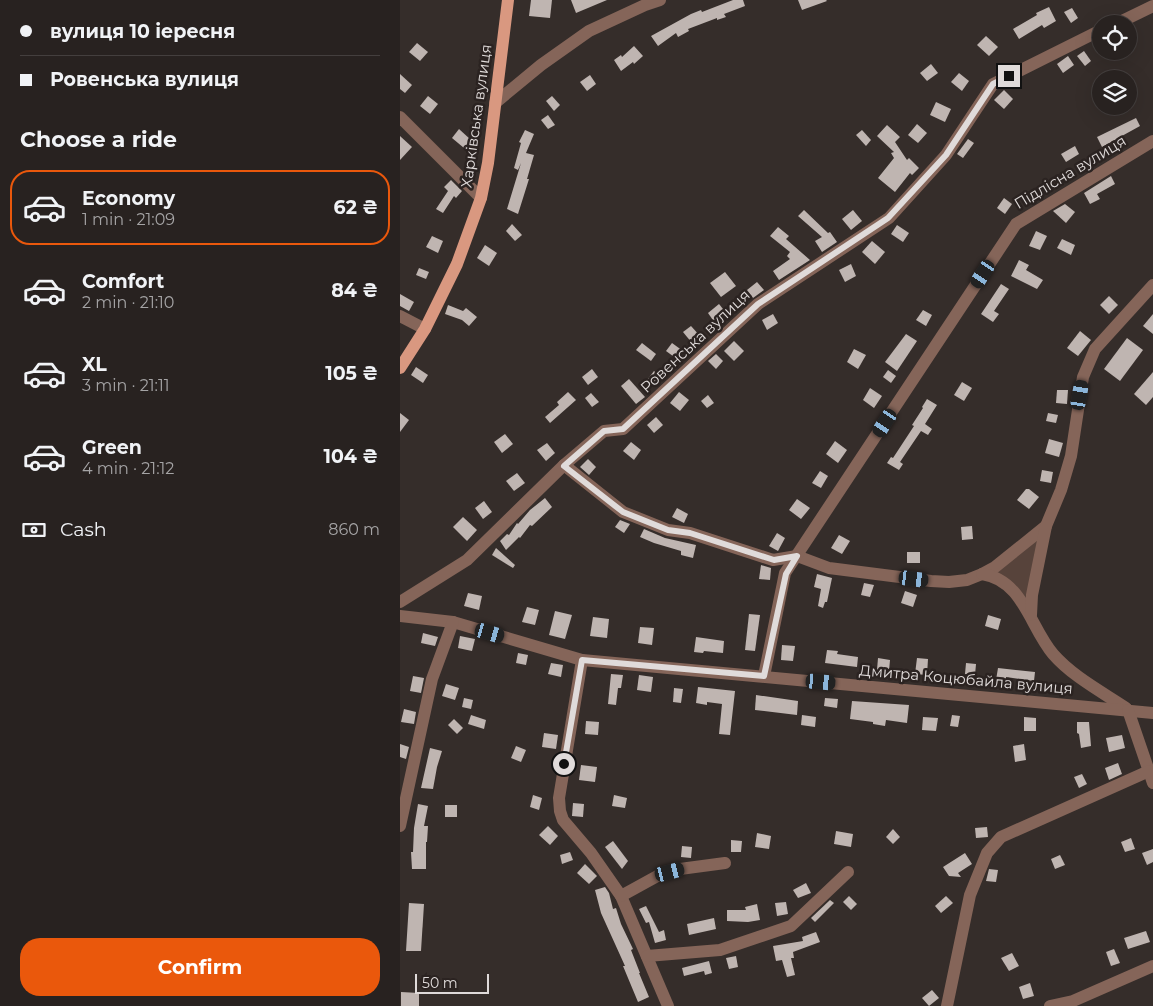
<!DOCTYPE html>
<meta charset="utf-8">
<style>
body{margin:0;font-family:Montserrat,sans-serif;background:#302a29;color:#f1f3f6;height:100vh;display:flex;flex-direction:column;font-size:19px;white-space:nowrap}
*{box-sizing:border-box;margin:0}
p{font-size:16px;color:#a5a4a5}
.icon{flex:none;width:28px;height:28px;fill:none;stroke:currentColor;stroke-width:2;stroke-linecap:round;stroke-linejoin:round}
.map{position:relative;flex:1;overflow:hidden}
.details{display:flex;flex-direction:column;background:#282220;width:400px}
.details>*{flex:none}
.top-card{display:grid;align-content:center;height:110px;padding:0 20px;background:#282220}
.tools{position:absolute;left:692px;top:15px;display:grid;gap:10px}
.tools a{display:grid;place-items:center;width:45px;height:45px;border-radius:50%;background:#282220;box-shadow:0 5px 20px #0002,0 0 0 1px #443f3e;font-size:25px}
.scale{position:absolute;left:15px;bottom:12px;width:74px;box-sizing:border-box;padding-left:5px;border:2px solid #e0dbda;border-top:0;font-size:14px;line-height:18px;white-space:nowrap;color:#e0dbda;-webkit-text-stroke:4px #2b2321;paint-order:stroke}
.end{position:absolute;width:22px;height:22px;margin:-11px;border:6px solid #e0dbda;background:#111;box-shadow:0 0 0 2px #111}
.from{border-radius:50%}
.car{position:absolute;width:15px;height:30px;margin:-15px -8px;border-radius:6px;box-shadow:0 0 4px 1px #0007;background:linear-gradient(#222 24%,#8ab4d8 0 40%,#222 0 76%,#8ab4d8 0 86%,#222 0)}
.top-card b{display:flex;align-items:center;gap:18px;height:48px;font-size:19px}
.top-card b+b{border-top:1px solid #443f3e}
.top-card i{width:12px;height:12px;background:#f1f3f6}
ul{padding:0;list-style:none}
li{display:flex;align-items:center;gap:15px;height:75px;margin:0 10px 8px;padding:0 10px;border:2px solid transparent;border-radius:20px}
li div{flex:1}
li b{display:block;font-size:19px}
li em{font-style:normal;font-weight:700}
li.selected{border-color:#ea580c}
li>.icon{width:45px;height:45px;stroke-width:1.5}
h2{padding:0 20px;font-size:22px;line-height:60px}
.pay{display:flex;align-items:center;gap:12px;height:55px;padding:0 20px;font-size:19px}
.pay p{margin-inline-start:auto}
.primary-button{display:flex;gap:10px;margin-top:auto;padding:10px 20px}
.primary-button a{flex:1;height:58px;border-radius:20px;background:#ea580c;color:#fff;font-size:20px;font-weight:700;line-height:58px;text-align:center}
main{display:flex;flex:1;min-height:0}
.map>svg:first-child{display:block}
.green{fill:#57433b}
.building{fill:#bfb5b1}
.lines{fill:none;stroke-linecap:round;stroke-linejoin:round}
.minor{stroke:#856559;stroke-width:12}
.major{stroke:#d99880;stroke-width:12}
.route{stroke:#e0dbda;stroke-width:6}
.labels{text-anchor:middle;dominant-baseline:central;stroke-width:5;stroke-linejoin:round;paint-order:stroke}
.street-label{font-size:15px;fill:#e0dbda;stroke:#2b2321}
</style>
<main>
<section class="details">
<div class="top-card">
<b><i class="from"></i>вулиця 10 іересня</b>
<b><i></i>Ровенська вулиця</b>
</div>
<h2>Choose a ride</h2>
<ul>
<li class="selected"><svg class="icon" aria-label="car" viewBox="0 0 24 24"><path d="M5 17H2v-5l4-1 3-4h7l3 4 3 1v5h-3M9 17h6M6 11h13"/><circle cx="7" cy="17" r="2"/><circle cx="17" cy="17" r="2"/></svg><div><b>Economy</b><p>1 min · 21:09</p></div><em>62 ₴</em></li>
<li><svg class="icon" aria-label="car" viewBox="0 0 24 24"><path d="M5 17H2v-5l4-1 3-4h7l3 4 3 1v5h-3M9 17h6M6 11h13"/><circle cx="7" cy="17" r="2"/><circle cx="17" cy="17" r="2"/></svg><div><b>Comfort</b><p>2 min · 21:10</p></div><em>84 ₴</em></li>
<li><svg class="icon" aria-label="car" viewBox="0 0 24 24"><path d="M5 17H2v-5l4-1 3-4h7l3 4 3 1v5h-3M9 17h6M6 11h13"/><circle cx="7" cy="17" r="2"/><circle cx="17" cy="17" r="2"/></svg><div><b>XL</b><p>3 min · 21:11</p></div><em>105 ₴</em></li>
<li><svg class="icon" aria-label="car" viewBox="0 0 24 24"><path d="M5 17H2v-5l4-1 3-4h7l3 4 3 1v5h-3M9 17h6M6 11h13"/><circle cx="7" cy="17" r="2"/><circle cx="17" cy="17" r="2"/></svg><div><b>Green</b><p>4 min · 21:12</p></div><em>104 ₴</em></li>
</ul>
<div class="pay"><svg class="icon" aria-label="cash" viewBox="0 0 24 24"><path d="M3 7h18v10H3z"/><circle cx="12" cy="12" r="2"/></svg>Cash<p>860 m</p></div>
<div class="primary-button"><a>Confirm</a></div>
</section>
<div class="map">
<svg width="753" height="1006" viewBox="0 0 753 1006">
<rect width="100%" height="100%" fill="#352d2a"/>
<polygon class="green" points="646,526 631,615 598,578 595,567"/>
<g class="building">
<polygon points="131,0 152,0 150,18 129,16"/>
<polygon points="171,0 207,0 176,13"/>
<polygon points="333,0 343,0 345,6 324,14 326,17 317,20 317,18 288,29 289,31 278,37 276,33 258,46 251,36 291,14 301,10 302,12"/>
<polygon points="398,0 426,0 427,1 402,10"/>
<polygon points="649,7 656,21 644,28 642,25 619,39 613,29 637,15 636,13"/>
<polygon points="672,8 678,18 671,23 664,12"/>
<polygon points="586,36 598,47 589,56 577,45"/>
<polygon points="17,43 28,52 20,61 9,52"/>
<polygon points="234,46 243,56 234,64 233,62 221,71 214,60 221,55 222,57"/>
<polygon points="684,51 691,61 685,66 677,56"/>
<polygon points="668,56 674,65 663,73 657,64"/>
<polygon points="531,64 538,73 527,81 520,73"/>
<polygon points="559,73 569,81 562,91 551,82"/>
<polygon points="0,74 12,85 5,93 0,89"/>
<polygon points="190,75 196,84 187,91 180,82"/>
<polygon points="604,90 613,99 604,109 594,100"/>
<polygon points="28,96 38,104 30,114 20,106"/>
<polygon points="152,96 160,105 154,111 146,101"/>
<polygon points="536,102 551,109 545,122 530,115"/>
<polygon points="148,115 155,125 148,129 141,120"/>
<polygon points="736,118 740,126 702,147 697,137"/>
<polygon points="517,124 527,133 518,143 508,135"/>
<polygon points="487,125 500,137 495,142 507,160 509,158 519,168 512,175 510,173 495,192 478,178 494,158 491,153 494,152 477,136"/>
<polygon points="59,129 71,140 64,148 52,138"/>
<polygon points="125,130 134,134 126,153 134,155 127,179 129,179 118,214 107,209 121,163 118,170 114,168 121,143 119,142"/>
<polygon points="462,130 471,140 466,146 456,135"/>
<polygon points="0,136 12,147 0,160"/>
<polygon points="568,139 574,143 563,158 557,154"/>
<polygon points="675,146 679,154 666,162 661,154"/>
<polygon points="711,176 715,184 697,194 700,199 690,204 684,193"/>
<polygon points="51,180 62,191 56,198 54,196 43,213 36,209 48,191 44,187"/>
<polygon points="604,198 612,204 605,214 597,208"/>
<polygon points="665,204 675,212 666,223 653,211"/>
<polygon points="404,210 428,233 430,232 437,242 422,252 415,241 422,237 398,216"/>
<polygon points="453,210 462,221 451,230 442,219"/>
<polygon points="112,224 122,235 115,241 106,231"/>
<polygon points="497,225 509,233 503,242 491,234"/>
<polygon points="378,227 389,236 386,239 410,260 379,280 373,271 390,259 387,256 390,252 370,236"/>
<polygon points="636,231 647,236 640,250 629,246"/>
<polygon points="32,236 43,241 38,253 26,247"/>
<polygon points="662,239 675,245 671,255 657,248"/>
<polygon points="472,241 485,252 475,264 462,252"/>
<polygon points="85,245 97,253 89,266 77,258"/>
<polygon points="619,260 629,265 626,270 643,280 637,289 611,276"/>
<polygon points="451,264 456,276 445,282 439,270"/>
<polygon points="19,268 29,272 26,279 16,275"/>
<polygon points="325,272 336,286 321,297 310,283"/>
<polygon points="357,282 364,290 353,298 347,290"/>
<polygon points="601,284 609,289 594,311 599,314 593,322 581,314"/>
<polygon points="0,294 14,302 9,311 0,306"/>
<polygon points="709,296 718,305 709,314 700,305"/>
<polygon points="319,304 327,314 315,323 308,313"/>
<polygon points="48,305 63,311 66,308 77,317 69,326 62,320 45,314"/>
<polygon points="523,310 532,315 526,326 516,320"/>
<polygon points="373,314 378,323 367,330 362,320"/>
<polygon points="753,314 753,334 743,326"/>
<polygon points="291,326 300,336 292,343 283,332"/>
<polygon points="680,331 691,340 678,356 667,348"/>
<polygon points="506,334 517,341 497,371 485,362"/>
<polygon points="727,338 743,350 720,381 704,369"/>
<polygon points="334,341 344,351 334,361 324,351"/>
<polygon points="242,343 256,354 251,361 236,350"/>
<polygon points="272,343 283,351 277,359 266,351"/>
<polygon points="454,349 466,355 458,369 447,362"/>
<polygon points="316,354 323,361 316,369 308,361"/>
<polygon points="16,367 28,375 23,383 11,375"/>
<polygon points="192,369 198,377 188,385 182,377"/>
<polygon points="488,370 496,376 491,383 483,377"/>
<polygon points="254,371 263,379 257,386 248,379"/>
<polygon points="753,372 753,397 746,405 734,394"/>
<polygon points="229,379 245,397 236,404 221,386"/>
<polygon points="562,382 572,388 564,401 554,395"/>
<polygon points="470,388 482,396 474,408 463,400"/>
<polygon points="657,390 668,390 667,404 656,403"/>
<polygon points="168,392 176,400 150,423 145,417 159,405 157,402"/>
<polygon points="279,392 289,400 280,411 270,403"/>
<polygon points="191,393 199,402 192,407 185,398"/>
<polygon points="308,395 314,403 307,408 301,401"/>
<polygon points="527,399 537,405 525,424 532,429 528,435 521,431 500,462 503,464 499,470 487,463 491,457 493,458 514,426 512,425 523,408 522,407"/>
<polygon points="0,413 9,420 0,432"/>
<polygon points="648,413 658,415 656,423 646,421"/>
<polygon points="256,417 263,425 254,433 247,425"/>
<polygon points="105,434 113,444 102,453 94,442"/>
<polygon points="649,439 663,443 659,457 645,453"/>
<polygon points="435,441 447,450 438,463 426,454"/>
<polygon points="231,442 241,450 234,460 223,451"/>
<polygon points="147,443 155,453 146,461 137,450"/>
<polygon points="188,459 196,467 189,475 180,467"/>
<polygon points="642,470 653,472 651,483 640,481"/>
<polygon points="420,471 428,476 421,488 412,483"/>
<polygon points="117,473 125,483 114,491 106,481"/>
<polygon points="626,489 629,489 639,497 629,509 617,500"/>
<polygon points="145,498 152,507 132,526 130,525 120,538 119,537 106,550 100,541 107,534 109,535 117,523 118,524 130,510"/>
<polygon points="397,499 410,508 401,519 389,510"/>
<polygon points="84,501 92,512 83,519 75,508"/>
<polygon points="277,508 288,514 284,523 272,517"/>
<polygon points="63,517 77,530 67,541 53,527"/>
<polygon points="220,520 230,524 224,533 215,527"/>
<polygon points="572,526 573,539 562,540 561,527"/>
<polygon points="244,529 265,538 296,545 293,558 281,555 281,551 254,543 240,537"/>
<polygon points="377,533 385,538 378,551 369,546"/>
<polygon points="439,535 450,541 442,554 431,548"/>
<polygon points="96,548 115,565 113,568 92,555"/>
<rect x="507" y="552" width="13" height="11"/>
<polygon points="361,565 371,568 370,580 359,579"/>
<polygon points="417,574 432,578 427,602 425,602 423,608 418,606 421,589 414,587"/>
<polygon points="464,583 474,585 470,597 461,595"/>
<polygon points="505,591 517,595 513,607 501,603"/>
<polygon points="68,593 82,596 79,610 64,606"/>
<polygon points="127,607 139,610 135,625 122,622"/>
<polygon points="155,611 172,615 165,639 149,635"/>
<polygon points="349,614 360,615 355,651 345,650"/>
<polygon points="588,615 601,619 598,630 585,626"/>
<polygon points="193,617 209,619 207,638 190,636"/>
<polygon points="240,627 254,628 252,645 238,643"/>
<polygon points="23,633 38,637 35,646 21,643"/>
<polygon points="60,636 75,639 72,651 58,648"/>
<polygon points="296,637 324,641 323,653 304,651 303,653 294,652"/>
<polygon points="382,645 395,646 393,661 381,660"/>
<polygon points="427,650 438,651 437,654 458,657 457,667 425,663"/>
<polygon points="118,653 128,655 126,665 116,663"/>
<polygon points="478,658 490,660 489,671 477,670"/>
<polygon points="517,658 528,659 527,675 515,674"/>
<polygon points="151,663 163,665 161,677 148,674"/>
<polygon points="566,663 576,664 575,675 565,674"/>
<polygon points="598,668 635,672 634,681 606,677 606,681 596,680"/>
<polygon points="211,674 223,675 221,688 218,688 216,705 208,704"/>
<polygon points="239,675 253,677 251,692 237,690"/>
<polygon points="13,676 24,678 21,693 10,691"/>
<polygon points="46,684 59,688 55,700 42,696"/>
<polygon points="298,687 335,691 330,735 319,734 322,704 307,702 307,705 296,703"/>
<polygon points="274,688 283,689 281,703 273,702"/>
<polygon points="356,695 398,701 397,715 355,710"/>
<polygon points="64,698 73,700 71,709 62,707"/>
<polygon points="425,698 438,699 437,708 424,706"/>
<polygon points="452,701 509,705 507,723 486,720 485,726 473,724 473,722 450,719"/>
<polygon points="4,709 16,712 14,724 1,722"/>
<polygon points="71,715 86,720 84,729 68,724"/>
<polygon points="402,715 416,717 415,727 401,725"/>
<polygon points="552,715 560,716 558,727 550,726"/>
<polygon points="523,717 538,718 536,731 522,730"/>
<polygon points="624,717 636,718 636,731 624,731"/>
<polygon points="54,719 63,728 57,734 48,725"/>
<polygon points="186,721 199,722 198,735 185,734"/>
<polygon points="677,722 689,722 691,746 681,748 679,734 677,733"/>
<polygon points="144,733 158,735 156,749 142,747"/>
<polygon points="722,735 725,748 709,752 706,738"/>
<polygon points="0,744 9,747 6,759 0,757"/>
<polygon points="624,744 626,760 615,762 613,746"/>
<polygon points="116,746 126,750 121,762 111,758"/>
<polygon points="30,748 42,751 37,767 33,789 21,788"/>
<polygon points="718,763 722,774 709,780 705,768"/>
<polygon points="181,765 197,767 195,782 179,780"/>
<polygon points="682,774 687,784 679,788 674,777"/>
<polygon points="133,795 142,798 139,810 130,807"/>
<polygon points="214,795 227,798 225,808 212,806"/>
<polygon points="173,803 184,804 183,817 172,816"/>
<polygon points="18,804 28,806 24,826 28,826 27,842 26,842 26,869 12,869 11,852 13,852 14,828"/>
<rect x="45" y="805" width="12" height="12"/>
<polygon points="148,826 158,836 150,845 139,835"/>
<polygon points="587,827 588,837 576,838 575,828"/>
<polygon points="493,829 500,837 493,844 486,837"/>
<polygon points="436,831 453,834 451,847 434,844"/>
<polygon points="357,833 371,836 369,849 355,847"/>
<polygon points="731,838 735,849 725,852 721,842"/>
<polygon points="331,840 342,841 341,852 331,852"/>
<polygon points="213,841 228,861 222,869 205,847"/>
<polygon points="282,846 292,847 291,858 281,857"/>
<polygon points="753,849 753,862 747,865 742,853"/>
<polygon points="170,852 173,860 162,864 160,855"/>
<polygon points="565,853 572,864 558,873 561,877 549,876 543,867"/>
<polygon points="660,855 665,865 655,869 651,859"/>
<polygon points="185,864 197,876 189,884 177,873"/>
<polygon points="589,869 598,870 596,882 586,881"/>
<polygon points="406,883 411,893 398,898 393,890"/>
<polygon points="205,887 209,893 213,909 216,908 221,924 233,949 231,950 240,973 239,973 249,997 238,1002 223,966 225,966 201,913 195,890"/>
<polygon points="449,896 457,904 451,910 443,902"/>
<polygon points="546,896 553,903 541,913 535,906"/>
<polygon points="430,900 434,903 415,922 411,918"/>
<polygon points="386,902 388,914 377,916 375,903"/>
<polygon points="9,903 24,904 21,951 6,951"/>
<polygon points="357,904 360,920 348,922 327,921 327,910 346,910 345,907"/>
<polygon points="246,906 259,932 264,930 266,940 255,943 249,922 246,923 239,909"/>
<polygon points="314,918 316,929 289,935 287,924"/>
<polygon points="746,931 750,942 728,949 724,938"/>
<polygon points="416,932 420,942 393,952 394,958 391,958 395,975 387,977 382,960 376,961 373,946 403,941 402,937"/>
<polygon points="714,949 720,963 711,966 706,952"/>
<polygon points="612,953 619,966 609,971 601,958"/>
<polygon points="336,956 338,967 329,969 326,958"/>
<polygon points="309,961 312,973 305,975 304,971 284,976 282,968"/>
<polygon points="630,983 634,996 623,999 619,987"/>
<polygon points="532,990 539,998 529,1006 522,998"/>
<polygon points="1,992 19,993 19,1006 1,1006"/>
</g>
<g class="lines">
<g class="minor">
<polyline points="716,24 753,6"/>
<polyline points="95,103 141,65 189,31 245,5 260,0"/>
<polyline points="0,117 81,198"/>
<polyline points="0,316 25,329"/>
<polyline points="164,465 223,512 268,530 290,533 373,560 397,556 429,568 531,581 549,582 567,580 582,574 595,567 646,526"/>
<path d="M582,574C623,580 630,627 653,654C672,676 702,692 726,708"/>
<polyline points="0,602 67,560 164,465 204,431 223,429 358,304 489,218 546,155 593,84 701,30"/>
<polyline points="631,615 632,595 646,526 661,490 671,456 683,377 695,349 753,285"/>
<polyline points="0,616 53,622 182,660 753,713"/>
<polyline points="182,660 159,798 160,811 163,820 191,853 221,896 268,1006"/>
<polyline points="364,676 385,573 616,224 753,141"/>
<polyline points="728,710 753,783"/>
<polyline points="0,826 32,679 53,622"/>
<polyline points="221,896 261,874 280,869 325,863"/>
<polyline points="247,956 320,950 391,926 448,872"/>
<polyline points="547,1006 570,895 587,853 601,837 749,771"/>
<polyline points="650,1006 673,1001 753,966"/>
</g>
<polyline class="major" points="0,368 25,329 57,264 81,198 88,163 108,0"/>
</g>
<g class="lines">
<polyline class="route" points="164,764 182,660 364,676 386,574 397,556 374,560 290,533 268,530 223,512 164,466 204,431 223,429 358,304 488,218 546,155 593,84 609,76"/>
</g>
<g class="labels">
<g class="street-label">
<text transform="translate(76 116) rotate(-82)">Харківська вулиця</text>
<text transform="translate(670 172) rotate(-31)">Підлісна вулиця</text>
<text transform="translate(295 341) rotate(-43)">Ровенська вулиця</text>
<text transform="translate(566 679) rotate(5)">Дмитра Коцюбайла вулиця</text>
</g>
</g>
</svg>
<div class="tools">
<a><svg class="icon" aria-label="locate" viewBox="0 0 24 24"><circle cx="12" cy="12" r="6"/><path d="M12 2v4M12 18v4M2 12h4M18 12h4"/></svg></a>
<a><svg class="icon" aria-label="layers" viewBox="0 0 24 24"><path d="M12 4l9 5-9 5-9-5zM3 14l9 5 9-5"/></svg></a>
</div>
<div class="scale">50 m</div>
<i class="end from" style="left:164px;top:764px"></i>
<i class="end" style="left:609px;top:76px"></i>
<i class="car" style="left:583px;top:274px;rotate:213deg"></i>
<i class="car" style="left:680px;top:395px;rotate:10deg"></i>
<i class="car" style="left:485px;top:423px;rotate:213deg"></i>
<i class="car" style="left:514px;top:579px;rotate:97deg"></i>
<i class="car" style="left:90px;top:633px;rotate:106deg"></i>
<i class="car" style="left:421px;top:682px;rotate:95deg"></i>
<i class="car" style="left:270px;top:872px;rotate:76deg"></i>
</div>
</main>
